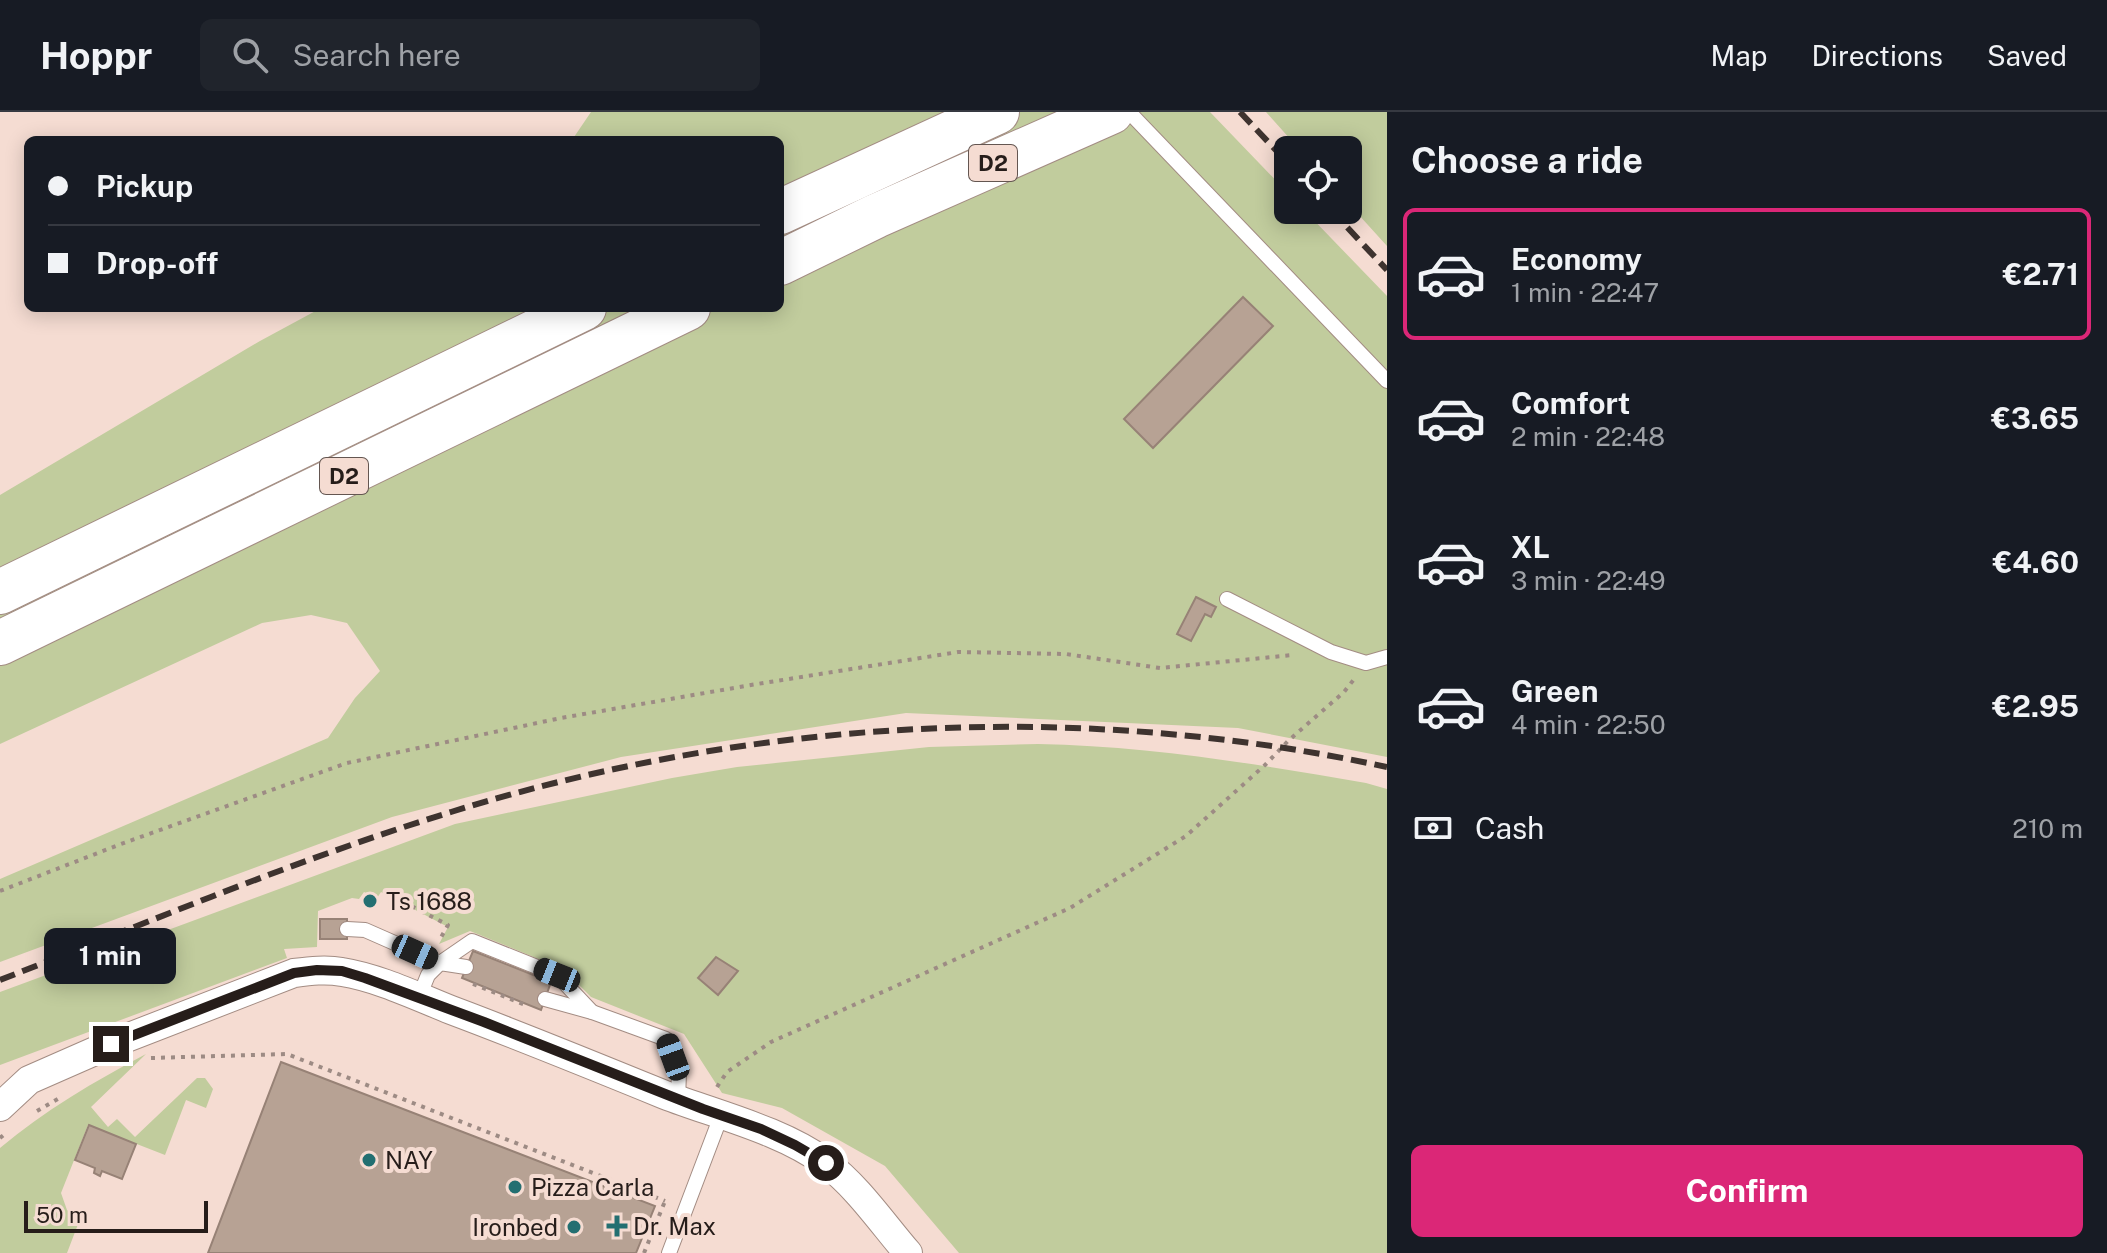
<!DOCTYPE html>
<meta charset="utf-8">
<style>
body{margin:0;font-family:"Public Sans",sans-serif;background:#20242c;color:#f1f3f6;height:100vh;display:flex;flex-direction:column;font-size:30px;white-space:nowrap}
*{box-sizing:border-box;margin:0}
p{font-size:26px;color:#9ea1a6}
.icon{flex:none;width:44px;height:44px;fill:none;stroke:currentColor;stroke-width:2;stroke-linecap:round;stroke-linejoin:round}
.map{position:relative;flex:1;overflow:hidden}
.side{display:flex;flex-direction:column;background:#171b24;width:720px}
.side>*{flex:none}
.top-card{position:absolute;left:24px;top:24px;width:760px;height:176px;border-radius:12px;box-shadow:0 4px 20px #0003;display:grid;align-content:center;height:176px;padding:0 24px;background:#171b24}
.controls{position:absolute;left:1274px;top:24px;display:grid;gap:16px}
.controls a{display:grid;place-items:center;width:88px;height:88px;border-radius:12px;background:#171b24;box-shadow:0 4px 20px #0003;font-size:40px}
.scale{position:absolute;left:24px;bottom:20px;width:184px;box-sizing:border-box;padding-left:8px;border:4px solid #261d1a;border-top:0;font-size:22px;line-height:28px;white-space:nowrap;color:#261d1a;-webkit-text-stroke:6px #f5dcd2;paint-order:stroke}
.end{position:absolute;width:36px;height:36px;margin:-18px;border:10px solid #261d1a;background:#fff;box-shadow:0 0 0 4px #fff}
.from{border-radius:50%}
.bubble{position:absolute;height:56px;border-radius:12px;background:#171b24;box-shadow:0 4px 20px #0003;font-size:26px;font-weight:700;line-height:56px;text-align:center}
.car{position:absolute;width:24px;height:48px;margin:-24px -12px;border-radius:10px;box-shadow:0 0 6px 2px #0007;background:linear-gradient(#222 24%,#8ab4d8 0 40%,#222 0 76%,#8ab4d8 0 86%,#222 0)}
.top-card b{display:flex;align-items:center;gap:28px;height:76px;font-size:30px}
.top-card b+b{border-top:2px solid #363941}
.top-card i{width:20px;height:20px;background:#f1f3f6}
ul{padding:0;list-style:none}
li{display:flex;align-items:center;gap:24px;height:132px;margin:0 16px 12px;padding:0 8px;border:4px solid transparent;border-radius:12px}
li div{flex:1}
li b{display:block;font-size:30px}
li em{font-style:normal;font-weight:700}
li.on{border-color:#db2777}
li>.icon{width:72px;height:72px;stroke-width:1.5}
h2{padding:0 24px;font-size:36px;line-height:96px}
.pay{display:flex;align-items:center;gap:20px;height:88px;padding:0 24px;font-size:30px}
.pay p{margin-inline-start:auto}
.action{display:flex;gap:16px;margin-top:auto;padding:16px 24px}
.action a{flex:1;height:92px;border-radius:12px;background:#db2777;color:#fff;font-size:32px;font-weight:700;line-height:92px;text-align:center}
header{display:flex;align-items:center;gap:48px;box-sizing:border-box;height:112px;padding:0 40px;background:#171b24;border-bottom:2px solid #363941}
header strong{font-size:38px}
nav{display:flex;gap:44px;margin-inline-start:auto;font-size:28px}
.search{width:560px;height:72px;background:#20242c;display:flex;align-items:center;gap:20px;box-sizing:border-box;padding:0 28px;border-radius:12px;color:#9ea1a6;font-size:30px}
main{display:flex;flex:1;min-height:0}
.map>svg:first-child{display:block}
.green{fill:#c1cc9d}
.building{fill:#b7a294;stroke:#978276;stroke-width:2}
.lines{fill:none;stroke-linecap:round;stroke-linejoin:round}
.service-casing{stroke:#a38c83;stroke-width:16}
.minor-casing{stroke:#a38c83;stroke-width:30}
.motorway-casing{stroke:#a38c83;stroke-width:46}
.path{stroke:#9d8b84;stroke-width:4;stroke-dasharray:4 6;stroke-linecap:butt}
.service{stroke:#fff;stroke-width:14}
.minor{stroke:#fff;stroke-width:28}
.motorway{stroke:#fff;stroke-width:44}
.rail{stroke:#3e332f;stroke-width:6;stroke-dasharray:16 8;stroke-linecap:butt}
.route{stroke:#261d1a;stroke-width:10}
.poi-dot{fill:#236f71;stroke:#f5dcd2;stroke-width:3}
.labels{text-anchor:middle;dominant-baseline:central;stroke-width:8;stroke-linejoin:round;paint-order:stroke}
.shield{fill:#f5dcd2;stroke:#645651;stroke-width:2}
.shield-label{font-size:22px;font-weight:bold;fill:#261d1a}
.poi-label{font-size:24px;fill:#261d1a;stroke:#f5dcd2;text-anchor:start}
</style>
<header>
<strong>Hoppr</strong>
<div class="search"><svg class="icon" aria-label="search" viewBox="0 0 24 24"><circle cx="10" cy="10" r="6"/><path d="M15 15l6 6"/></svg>Search here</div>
<nav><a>Map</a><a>Directions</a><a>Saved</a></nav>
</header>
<main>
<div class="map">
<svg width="1387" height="1141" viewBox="0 0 1387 1141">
<rect width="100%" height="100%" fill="#f5dcd2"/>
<g class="green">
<polygon points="591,0 1210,0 1288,81 1288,98 1304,98 1387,184 1387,645 1238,616 906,601 621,645 392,705 0,850 0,767 328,626 355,586 380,559 347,511 311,503 262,511 0,632 0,383 260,229 321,196 780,196 780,28 572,28"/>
<polygon points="1266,0 1387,0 1387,134 1348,91 1348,38 1300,38"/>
<path d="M1038,632C1148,634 1257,652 1366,671L1387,677V1141H959L885,1054L782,996L722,981L684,922L591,885L563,857L470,819L439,832L448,815L381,780L377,786L364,780L359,787L352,786L318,799L317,835L284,837L287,846L0,953V880L455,712L672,666L737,655L929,635Z"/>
<path d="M146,942L91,995L108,1015L117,1007L135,1025L197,966H205L213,977L206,996L186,988L165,1043L88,1013L61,1081L67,1098L80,1107L67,1141H0V1036C44,999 95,969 146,942Z"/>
</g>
<g class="building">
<polygon points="1243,185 1273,214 1153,336 1124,307"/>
<polygon points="1196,485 1216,495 1211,505 1205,502 1191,529 1177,522"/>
<rect x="320" y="807" width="27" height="20"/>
<polygon points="473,839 551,870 541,898 462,866"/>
<polygon points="716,845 738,859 718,883 698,866"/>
<polygon points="281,950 655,1094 636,1141 208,1141"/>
<polygon points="89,1013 136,1032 122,1067 102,1059 100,1064 94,1061 95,1056 75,1048"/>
</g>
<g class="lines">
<g class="service-casing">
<g id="service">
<polyline points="1129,0 1387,269"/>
<polyline points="1227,487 1331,540 1366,551 1387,545"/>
<polyline points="347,817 365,818 440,851 472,829 557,863 592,900"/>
<polyline points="419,885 428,863 440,851 466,855"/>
<polyline points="545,887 592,900 666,927 679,960 678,988"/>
<polyline points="669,1141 721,1004"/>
</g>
</g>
<g class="minor-casing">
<path id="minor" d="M0,995L29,968L111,932L294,861C310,859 326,857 342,860C379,866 416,884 451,898C523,925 594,954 665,983C717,1003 781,1018 826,1051C858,1075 882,1111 908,1141"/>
</g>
<g class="motorway-casing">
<g id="motorway">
<polyline points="780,100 997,0"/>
<polyline points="780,151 876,104 1111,0"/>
<polyline points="0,480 584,196"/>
<polyline points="0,531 688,196"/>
</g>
</g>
<g class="path">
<polyline points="0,779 121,732 347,651 561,606 751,573 958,540 1066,542 1160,556 1293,543"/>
<polyline points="394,785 448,813 440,827"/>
<polyline points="473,872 528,894"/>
<polyline points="151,946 287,942 665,1089"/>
<polyline points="717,975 727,960 771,930 1070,796 1186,724 1265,653 1288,629 1344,580 1355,566"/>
<polyline points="37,999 61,985"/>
<polyline points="0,1026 7,1020"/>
<polyline points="644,1141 665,1089 666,1090"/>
</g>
<use href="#service" class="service"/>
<use href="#minor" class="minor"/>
<use href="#motorway" class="motorway"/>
<g class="rail">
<polyline points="1240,0 1288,51"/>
<polyline points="1331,98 1387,158"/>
<path d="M0,868C149,810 298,747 451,700C753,606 1077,588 1387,655"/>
</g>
</g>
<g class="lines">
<polyline class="route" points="111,932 294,861 317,858 342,859 365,866 484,910 703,997 761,1017 795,1033 826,1051"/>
</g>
<g class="poi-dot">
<circle cx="370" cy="789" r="8"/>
<circle cx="369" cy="1048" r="8"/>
<circle cx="515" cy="1075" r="8"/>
<path d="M613 1102h8v8h8v8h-8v8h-8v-8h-8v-8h8z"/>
<circle cx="574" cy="1115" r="8"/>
</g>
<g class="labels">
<g class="shield">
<rect x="969" y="33" width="48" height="36" rx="6"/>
<rect x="320" y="346" width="48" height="36" rx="6"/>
</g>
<g class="shield-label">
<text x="993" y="51">D2</text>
<text x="344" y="364">D2</text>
</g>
<g class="poi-label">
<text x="386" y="789">Ts 1688</text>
<text x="385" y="1048">NAY</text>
<text x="531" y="1075">Pizza Carla</text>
<text x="633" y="1114">Dr. Max</text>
<text x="558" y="1115" text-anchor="end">Ironbed</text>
</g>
</g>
</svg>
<div class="controls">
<a><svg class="icon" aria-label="locate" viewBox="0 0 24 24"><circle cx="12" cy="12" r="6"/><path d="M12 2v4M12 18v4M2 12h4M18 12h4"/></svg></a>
</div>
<div class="scale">50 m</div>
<i class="end from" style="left:826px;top:1051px"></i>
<i class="end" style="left:111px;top:932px"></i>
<div class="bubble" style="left:44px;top:816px;width:132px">1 min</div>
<i class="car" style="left:415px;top:840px;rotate:114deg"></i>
<i class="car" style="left:557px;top:863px;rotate:292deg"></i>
<i class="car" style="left:673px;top:945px;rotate:340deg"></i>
<div class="top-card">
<b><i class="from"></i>Pickup</b>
<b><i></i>Drop-off</b>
</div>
</div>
<section class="side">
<h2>Choose a ride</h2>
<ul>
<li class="on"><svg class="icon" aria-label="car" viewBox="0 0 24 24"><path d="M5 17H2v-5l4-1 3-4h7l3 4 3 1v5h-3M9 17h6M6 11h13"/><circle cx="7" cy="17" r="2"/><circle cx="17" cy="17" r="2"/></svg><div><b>Economy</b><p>1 min · 22:47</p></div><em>€2.71</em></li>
<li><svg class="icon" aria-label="car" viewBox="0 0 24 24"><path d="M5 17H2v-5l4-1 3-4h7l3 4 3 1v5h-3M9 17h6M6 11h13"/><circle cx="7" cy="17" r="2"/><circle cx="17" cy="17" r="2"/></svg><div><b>Comfort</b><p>2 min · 22:48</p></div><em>€3.65</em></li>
<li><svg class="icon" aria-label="car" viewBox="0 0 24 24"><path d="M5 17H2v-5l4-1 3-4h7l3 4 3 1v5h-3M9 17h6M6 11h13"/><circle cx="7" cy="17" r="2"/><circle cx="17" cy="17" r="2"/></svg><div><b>XL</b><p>3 min · 22:49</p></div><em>€4.60</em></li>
<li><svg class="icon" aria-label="car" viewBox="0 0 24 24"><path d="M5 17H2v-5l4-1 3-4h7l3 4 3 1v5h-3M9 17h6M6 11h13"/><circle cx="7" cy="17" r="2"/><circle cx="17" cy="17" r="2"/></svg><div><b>Green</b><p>4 min · 22:50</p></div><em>€2.95</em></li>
</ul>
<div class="pay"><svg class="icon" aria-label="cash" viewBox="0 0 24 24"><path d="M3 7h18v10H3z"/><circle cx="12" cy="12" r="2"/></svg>Cash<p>210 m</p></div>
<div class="action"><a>Confirm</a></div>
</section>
</main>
